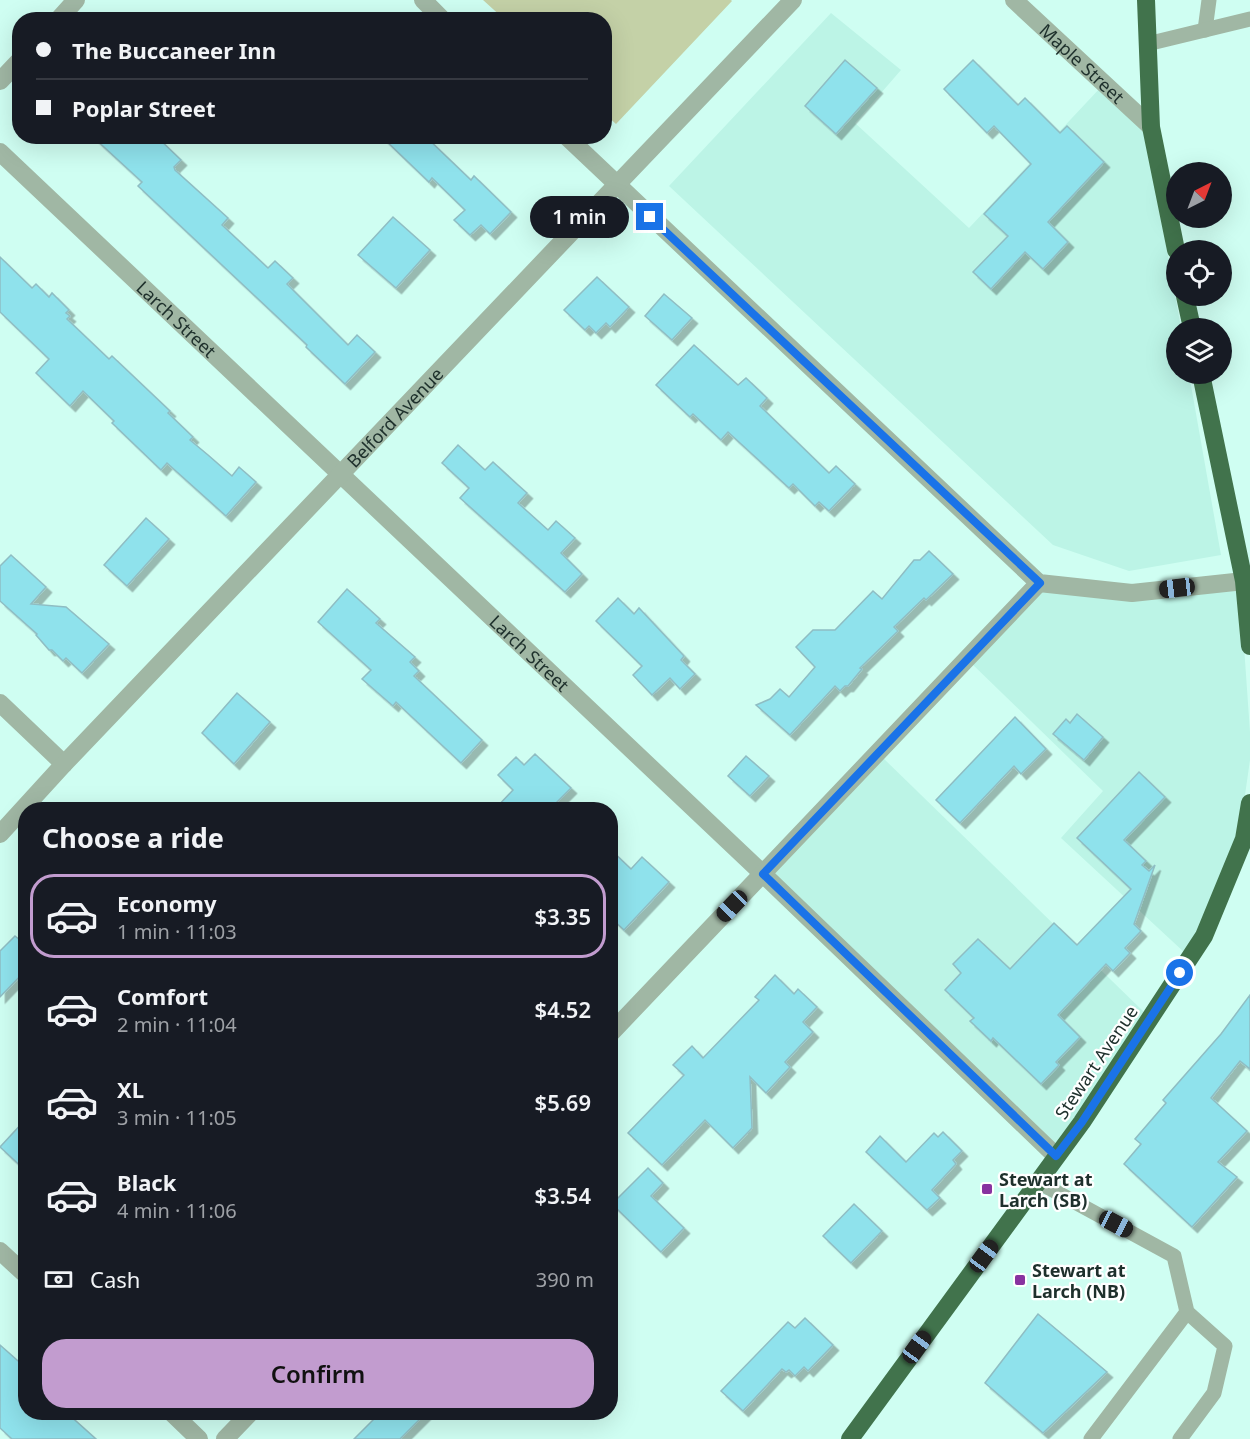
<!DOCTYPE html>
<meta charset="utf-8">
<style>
body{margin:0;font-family:"Noto Sans",sans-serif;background:#242831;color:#f1f3f6;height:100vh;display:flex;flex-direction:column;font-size:22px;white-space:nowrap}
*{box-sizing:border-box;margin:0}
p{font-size:20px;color:#9ea1a6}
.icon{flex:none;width:33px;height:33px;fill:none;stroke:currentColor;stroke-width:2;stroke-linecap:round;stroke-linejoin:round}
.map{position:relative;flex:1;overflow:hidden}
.sheet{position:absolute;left:18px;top:802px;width:600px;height:618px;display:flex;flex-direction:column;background:#171b24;border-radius:24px;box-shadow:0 6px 24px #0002}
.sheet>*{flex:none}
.banner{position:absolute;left:12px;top:12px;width:600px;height:132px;border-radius:24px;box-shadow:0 6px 24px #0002;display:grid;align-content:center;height:132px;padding:0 24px;background:#171b24}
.needle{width:39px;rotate:42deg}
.controls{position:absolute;left:1166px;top:162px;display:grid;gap:12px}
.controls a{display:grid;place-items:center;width:66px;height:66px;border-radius:50%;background:#171b24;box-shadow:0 6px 24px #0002;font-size:30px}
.end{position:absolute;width:27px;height:27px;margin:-14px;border:8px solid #1a73e8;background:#fff;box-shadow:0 0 0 3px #fff}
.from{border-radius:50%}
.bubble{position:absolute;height:42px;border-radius:21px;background:#171b24;box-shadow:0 6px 24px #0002;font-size:20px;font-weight:600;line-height:42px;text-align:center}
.car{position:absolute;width:18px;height:36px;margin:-18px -9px;border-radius:8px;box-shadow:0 0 4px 2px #0007;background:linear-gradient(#222 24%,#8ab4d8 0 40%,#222 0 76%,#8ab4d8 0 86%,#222 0)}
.banner b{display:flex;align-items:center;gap:21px;height:57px;font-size:22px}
.banner b+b{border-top:2px solid #363941}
.banner i{width:15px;height:15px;background:#f1f3f6}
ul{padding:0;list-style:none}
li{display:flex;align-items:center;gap:18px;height:84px;margin:0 12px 9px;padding:0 12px;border:3px solid transparent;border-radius:24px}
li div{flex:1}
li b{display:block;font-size:22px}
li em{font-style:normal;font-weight:600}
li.selected{border-color:#c29ccf}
li>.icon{width:54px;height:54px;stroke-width:1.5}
h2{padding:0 24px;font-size:27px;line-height:72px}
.pay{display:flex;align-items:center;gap:15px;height:66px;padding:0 24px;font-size:22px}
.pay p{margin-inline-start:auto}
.cta{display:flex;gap:12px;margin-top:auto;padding:12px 24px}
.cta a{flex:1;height:69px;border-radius:24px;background:#c29ccf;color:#111;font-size:24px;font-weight:600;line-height:69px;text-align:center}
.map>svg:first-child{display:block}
.built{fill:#bcf4e6}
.green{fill:#c4d1a7}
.building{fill:#8fe2ec;stroke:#8fbdc3;stroke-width:1.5;filter:url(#shadow)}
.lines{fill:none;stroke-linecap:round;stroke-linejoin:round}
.lane{stroke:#a0b7a4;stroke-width:15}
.street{stroke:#a0b7a4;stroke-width:18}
.highway{stroke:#41734c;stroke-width:18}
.route{stroke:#1a73e8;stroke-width:8}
.poi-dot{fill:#8832a0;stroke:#fff;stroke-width:2}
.labels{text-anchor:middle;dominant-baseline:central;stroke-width:4.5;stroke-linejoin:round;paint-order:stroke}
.street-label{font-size:18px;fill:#1e302c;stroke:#fff}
.poi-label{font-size:18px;font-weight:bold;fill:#1e302c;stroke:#fff;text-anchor:start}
</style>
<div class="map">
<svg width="1250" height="1439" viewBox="0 0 1250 1439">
<defs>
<filter id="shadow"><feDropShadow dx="5.5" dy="5.5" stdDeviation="0" flood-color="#0004"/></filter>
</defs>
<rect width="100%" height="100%" fill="#cffef2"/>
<g class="built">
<polygon points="831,13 901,70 855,123 969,228 1101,87 1145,128 1181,328 1176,328 1176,374 1189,374 1221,555 1129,571 1053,545 669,186"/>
<polygon points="1042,587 1240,589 1250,732 1250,760 1239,837 1200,926 1185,953 1061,838 1103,791 970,662"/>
<polygon points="880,755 1146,1014 1056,1150 768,874"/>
</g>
<polygon class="green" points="483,0 731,0 732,1 616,124 605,114 604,20 504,19"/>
<g class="building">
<polygon points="845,60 877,88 836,134 805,106"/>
<polygon points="973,60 1018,105 1025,98 1060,133 1067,126 1104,162 1048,222 1068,242 1043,269 1025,252 991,289 973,272 1008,236 984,214 1031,164 994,126 987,133 944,89"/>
<polygon points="92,136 156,136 181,160 174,167 175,170 228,218 222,225 268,268 275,261 293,278 287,284 348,345 357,335 375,352 345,384 306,347 307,345 138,186 142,182"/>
<polygon points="381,136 425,136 471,180 474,176 511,212 490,234 481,225 470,235 454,220 465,210 432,178 429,182"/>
<polygon points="393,217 430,250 396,288 358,255"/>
<polygon points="0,257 32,288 36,284 49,297 52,293 69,310 66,313 70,316 67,319 109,359 112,356 170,411 168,413 193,437 190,440 208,455 232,476 239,467 256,482 226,516 167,463 161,470 112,423 114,421 83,391 70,406 36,373 49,359 0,312"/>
<polygon points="597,277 629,307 610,327 606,323 596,333 589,326 585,330 564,310"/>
<polygon points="664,294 692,318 672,340 645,316"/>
<polygon points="694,345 738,385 746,378 767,398 760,406 829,473 836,466 855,484 829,511 819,502 815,506 793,484 789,488 728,432 721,440 693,414 690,417 656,385"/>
<polygon points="458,445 485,470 493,462 518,485 527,493 518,503 548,530 556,521 575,538 561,553 582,574 565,592 460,498 469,488 442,463"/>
<polygon points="146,518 169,539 127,586 104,565"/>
<polygon points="929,551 953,574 926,600 924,598 894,627 898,631 860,668 862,669 848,686 845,686 840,691 835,686 790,735 756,705 770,699 780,689 789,697 815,667 796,647 813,630 835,630 873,591 882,599 914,560 920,560"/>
<polygon points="11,555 46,587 31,604 66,607 109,644 82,673 66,658 63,661 52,650 49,650 36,635 37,634 0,601 0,566"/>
<polygon points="347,589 380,619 376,623 415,657 410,662 419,671 414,676 482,740 461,763 396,702 393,706 362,679 371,670 318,622"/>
<polygon points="618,598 634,614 639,608 684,656 681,660 695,674 680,689 670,678 652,695 633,675 642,666 596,621"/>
<polygon points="237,693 270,722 234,764 202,733"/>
<polygon points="1077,714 1103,737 1084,760 1053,734 1066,719 1070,723"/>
<polygon points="1015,717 1046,749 1021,774 1014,766 960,823 936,800"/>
<polygon points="535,754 571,788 549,810 494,810 513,790 498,775 516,757 524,765"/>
<polygon points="746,756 769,776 750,796 728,776"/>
<polygon points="1139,772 1165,797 1124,840 1146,861 1142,865 1149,871 1155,865 1134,924 1141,931 1125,948 1130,953 1113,971 1106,964 1058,1015 1080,1037 1056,1062 1059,1065 1041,1084 993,1038 991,1041 970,1021 974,1018 945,990 961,973 953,964 978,939 1010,969 1054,923 1077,945 1131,889 1077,838"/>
<polygon points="610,849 631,869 642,857 669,882 624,930 610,917"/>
<polygon points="15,936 26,945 26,970 0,997 0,951"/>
<polygon points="775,975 794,994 798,989 817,1007 803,1022 813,1032 785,1062 790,1067 766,1093 750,1077 752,1128 733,1148 705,1120 662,1165 628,1133 684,1075 673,1065 692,1046 703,1058 759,1000 755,997"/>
<polygon points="1250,995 1250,1069 1240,1061 1211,1098 1247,1131 1218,1162 1237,1177 1192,1227 1124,1164 1141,1144 1135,1139 1166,1103 1163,1100 1221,1034"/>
<polygon points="26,1119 26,1171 0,1147"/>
<polygon points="943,1132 962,1151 953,1160 956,1164 932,1190 940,1198 927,1210 866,1152 880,1136 906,1162 934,1133 938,1137"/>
<polygon points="648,1168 663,1183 651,1196 684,1228 661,1252 612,1204"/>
<polygon points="854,1204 882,1231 851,1263 823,1236"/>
<polygon points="1038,1314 1107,1372 1043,1433 985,1383"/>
<polygon points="805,1318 833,1345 808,1371 804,1367 795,1376 789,1370 786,1372 782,1369 743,1411 721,1391 788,1322 795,1328"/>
<polygon points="0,1345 26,1368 26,1413 67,1413 96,1439 12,1439 0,1428"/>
<polygon points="380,1413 426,1413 400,1439 354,1439"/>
</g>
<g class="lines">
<g class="lane">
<polyline points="1205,30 1209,0"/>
<polyline points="1147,44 1250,19"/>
<polyline points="1038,1182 1174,1256 1187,1312 1225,1346 1214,1393 1180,1439"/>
<polyline points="1091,1439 1187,1312"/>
</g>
<g class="street">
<polyline points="423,0 443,20"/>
<path id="s1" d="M1014,0L1151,127"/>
<polyline points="58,20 76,0"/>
<polyline points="0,81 20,60"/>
<polyline points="566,136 1039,583 1132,593 1244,581"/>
<path id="s2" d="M0,152L763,874L1056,1156"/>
<polyline points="0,703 64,764"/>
<path id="s3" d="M0,834L64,764L793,0"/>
<polyline points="610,1034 1039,583"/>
<polyline points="0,1251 26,1275"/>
<polyline points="172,1413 199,1439"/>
<polyline points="225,1439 250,1413"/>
</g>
<g class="highway">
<polyline points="1146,0 1151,127 1176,250"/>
<polyline points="1185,296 1192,328"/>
<polyline points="1201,374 1244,581 1250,646"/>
<polyline points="850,1439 1082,1122 1204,936 1244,839 1250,803"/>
</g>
</g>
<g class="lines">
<polyline class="route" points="650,217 1040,583 763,874 1056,1156 1082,1122 1180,973"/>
</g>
<g class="poi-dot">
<rect x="981" y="1183" width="12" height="12" rx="3"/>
<rect x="1014" y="1274" width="12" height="12" rx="3"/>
</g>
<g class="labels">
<g class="street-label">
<text stroke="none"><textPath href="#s1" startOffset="93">Maple Street</textPath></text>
<text stroke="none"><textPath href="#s2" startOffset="243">Larch Street</textPath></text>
<text stroke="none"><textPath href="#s3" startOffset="574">Belford Avenue</textPath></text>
<text stroke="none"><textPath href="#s2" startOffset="729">Larch Street</textPath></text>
<text transform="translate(1096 1062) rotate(-56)">Stewart Avenue</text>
</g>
<g class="poi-label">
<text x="999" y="1179">Stewart at<tspan x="999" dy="21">Larch (SB)</tspan></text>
<text x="1032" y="1270">Stewart at<tspan x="1032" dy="21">Larch (NB)</tspan></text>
</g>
</g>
</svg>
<div class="controls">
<a><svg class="needle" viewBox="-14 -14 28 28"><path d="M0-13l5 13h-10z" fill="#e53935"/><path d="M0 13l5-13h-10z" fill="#9ea1a6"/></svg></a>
<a><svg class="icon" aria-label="locate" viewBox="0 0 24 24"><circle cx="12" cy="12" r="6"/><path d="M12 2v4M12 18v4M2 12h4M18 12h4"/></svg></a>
<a><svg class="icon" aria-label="layers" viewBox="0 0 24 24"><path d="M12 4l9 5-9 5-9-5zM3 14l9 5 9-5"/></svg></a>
</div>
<i class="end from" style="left:1180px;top:973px"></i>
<i class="end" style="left:650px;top:217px"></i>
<div class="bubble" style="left:530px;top:196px;width:99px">1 min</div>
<i class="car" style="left:1177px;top:588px;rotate:263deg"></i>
<i class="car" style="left:732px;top:906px;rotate:224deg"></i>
<i class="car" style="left:1116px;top:1224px;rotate:118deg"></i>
<i class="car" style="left:984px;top:1256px;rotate:36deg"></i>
<i class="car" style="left:917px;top:1347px;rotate:36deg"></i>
<div class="banner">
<b><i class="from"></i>The Buccaneer Inn</b>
<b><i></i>Poplar Street</b>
</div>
<section class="sheet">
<h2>Choose a ride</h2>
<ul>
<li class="selected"><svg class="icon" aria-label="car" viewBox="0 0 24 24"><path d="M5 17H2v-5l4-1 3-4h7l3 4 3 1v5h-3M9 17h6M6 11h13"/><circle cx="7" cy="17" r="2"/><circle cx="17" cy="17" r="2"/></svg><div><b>Economy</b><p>1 min · 11:03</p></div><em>$3.35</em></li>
<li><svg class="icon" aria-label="car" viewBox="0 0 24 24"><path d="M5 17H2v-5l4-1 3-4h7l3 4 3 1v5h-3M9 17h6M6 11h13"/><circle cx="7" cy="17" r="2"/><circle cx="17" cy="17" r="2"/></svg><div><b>Comfort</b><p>2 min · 11:04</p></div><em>$4.52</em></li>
<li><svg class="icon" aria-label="car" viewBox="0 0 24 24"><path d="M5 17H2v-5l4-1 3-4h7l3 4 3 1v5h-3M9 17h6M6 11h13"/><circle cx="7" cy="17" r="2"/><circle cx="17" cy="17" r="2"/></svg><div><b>XL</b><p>3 min · 11:05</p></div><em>$5.69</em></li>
<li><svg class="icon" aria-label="car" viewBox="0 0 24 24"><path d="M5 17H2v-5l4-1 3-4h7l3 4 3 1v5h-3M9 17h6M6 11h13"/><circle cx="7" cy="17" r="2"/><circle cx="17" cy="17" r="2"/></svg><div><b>Black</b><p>4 min · 11:06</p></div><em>$3.54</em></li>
</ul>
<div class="pay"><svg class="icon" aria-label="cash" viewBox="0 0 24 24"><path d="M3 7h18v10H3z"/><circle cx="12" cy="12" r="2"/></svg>Cash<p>390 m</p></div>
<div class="cta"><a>Confirm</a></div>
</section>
</div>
